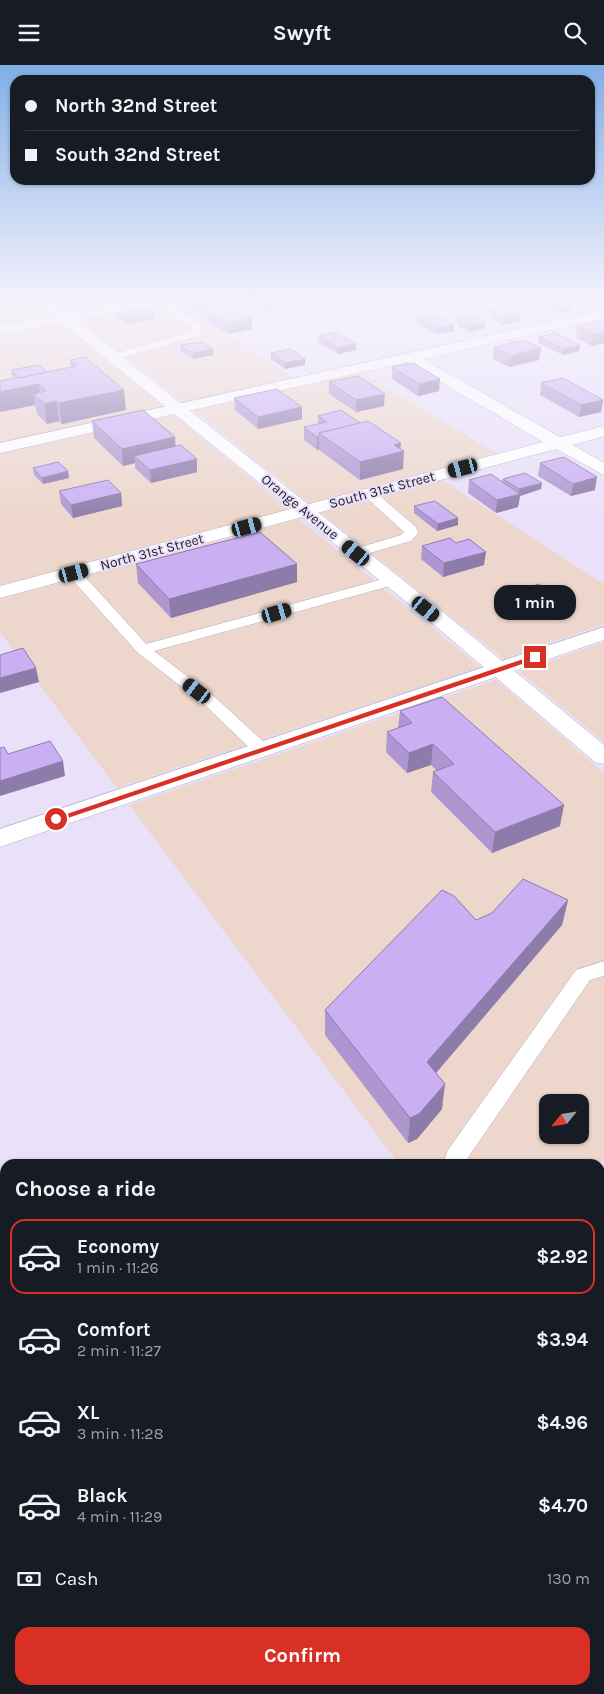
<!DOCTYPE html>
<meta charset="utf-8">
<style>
body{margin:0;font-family:Karla,sans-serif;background:#20242c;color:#f1f3f6;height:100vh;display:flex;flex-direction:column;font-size:19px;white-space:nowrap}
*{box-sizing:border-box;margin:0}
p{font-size:16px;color:#9ea1a6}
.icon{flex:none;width:28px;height:28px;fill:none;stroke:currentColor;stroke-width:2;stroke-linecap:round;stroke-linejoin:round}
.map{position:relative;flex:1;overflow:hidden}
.drawer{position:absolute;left:0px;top:1094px;width:605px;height:536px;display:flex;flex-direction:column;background:#171b24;border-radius:15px 15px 0 0;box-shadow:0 1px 4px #0004}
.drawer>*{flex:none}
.hud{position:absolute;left:10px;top:10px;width:585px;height:110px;border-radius:15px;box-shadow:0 1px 4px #0004;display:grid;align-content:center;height:110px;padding:0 15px;background:#171b24}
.needle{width:32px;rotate:240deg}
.buttons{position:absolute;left:539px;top:1029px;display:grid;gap:10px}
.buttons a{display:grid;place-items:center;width:50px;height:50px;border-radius:10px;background:#171b24;box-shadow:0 1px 4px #0004;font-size:25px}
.end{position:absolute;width:22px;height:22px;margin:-11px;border:6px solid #d93025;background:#fff;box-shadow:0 0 0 2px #fff}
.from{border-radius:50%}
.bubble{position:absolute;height:35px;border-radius:15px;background:#171b24;box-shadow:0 1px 4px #0004;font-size:16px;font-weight:700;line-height:35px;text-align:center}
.car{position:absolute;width:15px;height:30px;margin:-15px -8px;border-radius:6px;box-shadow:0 0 4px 1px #0007;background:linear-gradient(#222 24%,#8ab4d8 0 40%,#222 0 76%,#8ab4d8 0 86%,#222 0)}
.hud b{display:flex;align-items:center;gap:18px;height:48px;font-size:19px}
.hud b+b{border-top:1px solid #363941}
.hud i{width:12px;height:12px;background:#f1f3f6}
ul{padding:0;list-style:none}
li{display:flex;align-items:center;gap:15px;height:75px;margin:0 10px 8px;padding:0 5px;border:2px solid transparent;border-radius:15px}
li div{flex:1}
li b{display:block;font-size:19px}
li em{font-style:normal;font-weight:700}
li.on{border-color:#d93025}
li>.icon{width:45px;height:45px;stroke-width:1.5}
h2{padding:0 15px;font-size:22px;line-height:60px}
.pay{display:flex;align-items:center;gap:12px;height:55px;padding:0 15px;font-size:19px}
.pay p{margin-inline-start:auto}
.primary-button{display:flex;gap:10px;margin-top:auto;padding:10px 15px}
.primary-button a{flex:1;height:58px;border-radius:15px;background:#d93025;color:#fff;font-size:20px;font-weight:700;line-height:58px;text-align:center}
header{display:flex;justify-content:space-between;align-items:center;height:65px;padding:0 15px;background:#171b24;font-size:22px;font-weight:700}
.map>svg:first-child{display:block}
.commercial{fill:#edd6cb;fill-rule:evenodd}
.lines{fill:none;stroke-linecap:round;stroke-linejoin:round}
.lane-casing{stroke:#b5adc4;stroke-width:1}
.street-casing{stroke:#b5adc4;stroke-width:1}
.secondary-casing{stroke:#b5adc4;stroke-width:1}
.lane{fill:#fff;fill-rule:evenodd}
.street{fill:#fff;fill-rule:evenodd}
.secondary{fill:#fff;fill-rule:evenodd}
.wall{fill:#ae97d1}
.shaded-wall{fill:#8d7baa}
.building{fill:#cab0f3;stroke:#8d7baa}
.route{fill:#d93025}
.labels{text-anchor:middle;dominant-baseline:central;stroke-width:4;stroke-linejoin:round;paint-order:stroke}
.far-street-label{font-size:14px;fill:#211e27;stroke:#e9e1f9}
</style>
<header><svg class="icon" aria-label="menu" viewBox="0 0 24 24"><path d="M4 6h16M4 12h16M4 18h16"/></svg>Swyft<svg class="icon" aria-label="search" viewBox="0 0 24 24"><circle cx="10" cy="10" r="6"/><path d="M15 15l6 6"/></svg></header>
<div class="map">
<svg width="604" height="1629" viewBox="0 0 604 1629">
<rect width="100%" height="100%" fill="#e9e1f9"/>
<g class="commercial">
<polygon points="0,233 30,233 53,252 0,262"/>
<polygon points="50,233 156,233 70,249"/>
<polygon points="178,235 294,314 185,338 76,254"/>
<polygon points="59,257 165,342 0,378 0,268"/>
<polygon points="360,307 498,389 310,439 193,345"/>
<polygon points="173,349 289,445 0,521 0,387"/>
<polygon points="443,415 604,519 604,559 504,594 321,448"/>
<polygon points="299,454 480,602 117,723 0,567 0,534"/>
<polygon points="604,577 604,677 520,607"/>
<path d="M496,615L604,708V1092L600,1099H399L129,740ZM548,1038H580V1070H548Z"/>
<polygon points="604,1178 604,1629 525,1629 523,1625 600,1625 600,1185"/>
<polygon points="354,1625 451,1625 453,1629 352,1629"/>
</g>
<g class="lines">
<g class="lane-casing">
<g id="lane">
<polygon points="156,233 162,233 200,259 201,270 117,294 109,294 109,290 193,266 192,262 156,237"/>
<polygon points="370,425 374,426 416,462 418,468 411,476 356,492 351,491 349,488 351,485 401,470 404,467 366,432 364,429 366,426"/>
<polygon points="74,504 79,505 146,579 387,513 392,512 399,516 397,519 154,586 217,634 268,681 270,685 268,689 256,689 205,640 138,588 69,511 67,508"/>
<polygon points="604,896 604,911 590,915 467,1094 467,1099 443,1099 448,1085 576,905"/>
<polygon points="600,1240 604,1241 604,1266 600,1265"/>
</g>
</g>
<g class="street-casing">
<g id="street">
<polygon points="604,245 604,253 423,294 560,372 604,361 604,371 573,380 604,398 604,410 556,384 0,533 0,521 543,377 407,297 0,388 0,378"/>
<polygon points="604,562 604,575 0,782 0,764"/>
<polygon points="464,1625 511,1625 512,1629 465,1629"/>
</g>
</g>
<g class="secondary-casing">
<g id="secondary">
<polygon points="33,233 48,233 68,248 150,233 179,233 172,237 76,255 433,539 604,680 604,699 595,697 419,547 62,258 0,269 0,261 54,251"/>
<polygon points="604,1119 604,1155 600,1156 600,1120"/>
<polygon points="296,1625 343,1625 342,1629 295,1629"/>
</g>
</g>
<use href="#lane" class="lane"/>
<use href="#street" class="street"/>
<use href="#secondary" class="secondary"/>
</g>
<g class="wall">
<polygon points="186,233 219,233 252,264 228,269 186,242"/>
<polygon points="230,233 288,233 288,241 266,245 259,240 239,244 230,238"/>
<polygon points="533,233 560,233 572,245 557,248 532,237"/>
<polygon points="489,246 521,250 520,256 503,260 489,252"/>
<polygon points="118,248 153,248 154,254 126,259 118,253"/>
<polygon points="418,253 454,260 454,266 436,269 418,259"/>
<polygon points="457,254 485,258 485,263 469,267 457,260"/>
<polygon points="604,255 592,281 576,273 577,261"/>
<polygon points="318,271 356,285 338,289 318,277"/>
<polygon points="539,272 579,286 563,290 538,278"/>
<polygon points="180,280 213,290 193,294 181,286"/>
<polygon points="494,282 541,283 539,295 509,302 493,294"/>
<polygon points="271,288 305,300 285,304 271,294"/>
<polygon points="70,295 126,345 62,359 59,356 47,359 37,349 35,340 0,347 0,316 15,313 12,311 11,305 47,307 71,302"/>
<polygon points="392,302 439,326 418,331 392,314"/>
<polygon points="329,317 384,341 356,347 329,329"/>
<polygon points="541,318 603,335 601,347 579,352 540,330"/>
<polygon points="234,333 302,354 258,364 235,345"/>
<polygon points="318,351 360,358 400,384 403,404 360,415 319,385 319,384 317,385 304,375 304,362 318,359"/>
<polygon points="92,356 175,372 175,381 197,394 197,407 151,418 135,403 135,398 123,401 94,373"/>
<polygon points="540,398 595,425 571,431 538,411"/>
<polygon points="33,403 69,413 43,419 34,410"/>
<polygon points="503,414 541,424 520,431 518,442 496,448 468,428 469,415 502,417"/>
<polygon points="59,426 121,428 122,441 73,453 61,439"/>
<polygon points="414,441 458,460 437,466 414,448"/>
<polygon points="422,481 484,500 443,512 421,494"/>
<polygon points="136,499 297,517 171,553 138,518"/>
<polygon points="507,529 558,533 557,540 523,550 506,537"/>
<polygon points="400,646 560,761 492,788 431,727 433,707 437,706 431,700 407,708 386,687 387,667 398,663"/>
<polygon points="568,835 562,860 436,1008 442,1044 417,1074 408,1078 325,970 325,945 476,855"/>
<polygon points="604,1473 604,1574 600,1568 600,1475"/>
</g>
<g class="shaded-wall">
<polygon points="93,233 105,233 93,235"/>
<polygon points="238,233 259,233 259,240 239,244"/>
<polygon points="273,233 288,233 288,241 266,245 266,234"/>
<polygon points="573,239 572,245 557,248 558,243"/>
<polygon points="153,248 154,254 126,259 125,253"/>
<polygon points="521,250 520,256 503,260 504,254"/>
<polygon points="252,253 252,264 228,269 228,258"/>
<polygon points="485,258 485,263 469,267 470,261"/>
<polygon points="454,260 454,266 436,269 437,263"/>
<polygon points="604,267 604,278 592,281 594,269"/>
<polygon points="356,279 356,285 338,289 338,283"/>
<polygon points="580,280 579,286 563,290 564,284"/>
<polygon points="541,283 539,295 509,302 511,291"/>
<polygon points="213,284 213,290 193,294 193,288"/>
<polygon points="305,294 305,300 285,304 285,298"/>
<polygon points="440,314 439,326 418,331 419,319"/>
<polygon points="39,319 41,336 34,329 35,340 0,347 0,327"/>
<polygon points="124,325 126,345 62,359 59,338"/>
<polygon points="385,329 384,341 356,347 356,335"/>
<polygon points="603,335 601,347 579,352 581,340"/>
<polygon points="56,336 59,356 47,359 44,339"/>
<polygon points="302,342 302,354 258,364 258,352"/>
<polygon points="175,372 176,389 134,391 135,398 123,401 122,384"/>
<polygon points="317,372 319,372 319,384 317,385"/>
<polygon points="401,378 400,387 404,386 403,404 360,415 360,397 394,380"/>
<polygon points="197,394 197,407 151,418 150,405"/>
<polygon points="68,406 69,413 43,419 42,413"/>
<polygon points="597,412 595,425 571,431 573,419"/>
<polygon points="542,418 541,424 520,431 518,442 496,448 497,435 519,429 519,424"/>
<polygon points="121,428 122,441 73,453 71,440"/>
<polygon points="458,453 458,460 437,466 438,459"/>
<polygon points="486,487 484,500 443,512 444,498"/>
<polygon points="297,499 297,517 171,553 169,534"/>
<polygon points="558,533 557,540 523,550 524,543"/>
<polygon points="36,603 39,617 0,628 0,613"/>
<polygon points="433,679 431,700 407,708 409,688"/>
<polygon points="63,696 65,711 0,731 0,716"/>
<polygon points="564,740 560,761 492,788 495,767"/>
<polygon points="568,835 562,860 424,1022 427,997"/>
<polygon points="445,1019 442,1044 417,1074 408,1078 410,1053"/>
</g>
<g class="building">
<polygon points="189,233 219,233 252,253 228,258"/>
<polygon points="536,233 560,233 573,239 558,243"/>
<polygon points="146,243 153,248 125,253 118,248"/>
<polygon points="506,243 521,250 504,254 489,246"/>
<polygon points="436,250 454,260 437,263 418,253"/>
<polygon points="473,251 485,258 470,261 457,254"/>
<polygon points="604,255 604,267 594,269 577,261"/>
<polygon points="336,267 356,279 338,283 318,271"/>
<polygon points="555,268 580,280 564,284 539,272"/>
<polygon points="524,275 541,283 511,291 494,282"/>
<polygon points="202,277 213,284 193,288 180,280"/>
<polygon points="291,284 305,294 285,298 271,288"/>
<polygon points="85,292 124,325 59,338 56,336 44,339 34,329 46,326 39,319 0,327 0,316 77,301 70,295"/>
<polygon points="413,298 440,314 419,319 392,302"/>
<polygon points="39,300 47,307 19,313 11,305"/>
<polygon points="358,311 385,329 356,335 329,317"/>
<polygon points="563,313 603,335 581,340 541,318"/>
<polygon points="277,324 302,342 258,352 234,333"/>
<polygon points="143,345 175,372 122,384 92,356"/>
<polygon points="341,345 360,358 319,368 319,372 317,372 304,362 327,357 318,351"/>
<polygon points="368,356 401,378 394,380 404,386 360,397 319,368"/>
<polygon points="181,380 197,394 150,405 134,391"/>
<polygon points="564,392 597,412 573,419 540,398"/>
<polygon points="58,397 68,406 42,413 33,403"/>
<polygon points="525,408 542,418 519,424 503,414"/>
<polygon points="491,409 520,429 497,435 469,415"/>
<polygon points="108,415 121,428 71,440 59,426"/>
<polygon points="435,436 458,453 438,459 414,441"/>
<polygon points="260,467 297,499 169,534 136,499"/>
<polygon points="450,473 456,478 469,474 486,487 444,498 422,481"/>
<polygon points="539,519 558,533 524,543 507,529"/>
<polygon points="23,583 36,603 0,613 0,590"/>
<polygon points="442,632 564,740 495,767 433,707 454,699 433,679 409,688 387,667 412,658 400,646"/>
<polygon points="50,676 63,696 0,716 0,683 4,682 8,689"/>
<polygon points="523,814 568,835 427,997 445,1019 419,1049 410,1053 325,945 442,825 454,831 476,855 492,848"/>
<polygon points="604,1473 604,1548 600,1541 600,1475"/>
</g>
<linearGradient id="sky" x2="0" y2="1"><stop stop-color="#80aee6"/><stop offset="0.51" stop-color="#f5f2fc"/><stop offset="1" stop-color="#f5f2fc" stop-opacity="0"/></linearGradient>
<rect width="604" height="461" fill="url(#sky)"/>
<polygon class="route" points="535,590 537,594 59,756 52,754"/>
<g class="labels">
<g class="far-street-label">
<text transform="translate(382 425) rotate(-15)">South 31st Street</text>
<text transform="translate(300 442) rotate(39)">Orange Avenue</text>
<text transform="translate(152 487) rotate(-15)">North 31st Street</text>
</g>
</g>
</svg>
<div class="buttons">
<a><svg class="needle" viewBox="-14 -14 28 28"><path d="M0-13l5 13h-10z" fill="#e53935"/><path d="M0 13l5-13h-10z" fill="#9ea1a6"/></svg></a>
</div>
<i class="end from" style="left:56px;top:754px"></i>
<i class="end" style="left:535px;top:592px"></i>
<div class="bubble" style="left:494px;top:520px;width:82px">1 min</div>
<i class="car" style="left:463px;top:403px;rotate:255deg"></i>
<i class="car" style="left:247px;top:462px;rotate:75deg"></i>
<i class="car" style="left:356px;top:488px;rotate:309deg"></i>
<i class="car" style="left:74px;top:508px;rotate:75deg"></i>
<i class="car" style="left:426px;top:544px;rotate:129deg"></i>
<i class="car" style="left:277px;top:548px;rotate:74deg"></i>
<i class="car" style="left:197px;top:626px;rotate:307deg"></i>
<div class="hud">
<b><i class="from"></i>North 32nd Street</b>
<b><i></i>South 32nd Street</b>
</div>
<section class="drawer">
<h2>Choose a ride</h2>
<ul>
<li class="on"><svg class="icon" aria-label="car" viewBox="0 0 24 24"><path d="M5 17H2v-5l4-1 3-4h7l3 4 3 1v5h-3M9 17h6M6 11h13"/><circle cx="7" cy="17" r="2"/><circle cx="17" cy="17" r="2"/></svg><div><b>Economy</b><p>1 min · 11:26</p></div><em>$2.92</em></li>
<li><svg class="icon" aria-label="car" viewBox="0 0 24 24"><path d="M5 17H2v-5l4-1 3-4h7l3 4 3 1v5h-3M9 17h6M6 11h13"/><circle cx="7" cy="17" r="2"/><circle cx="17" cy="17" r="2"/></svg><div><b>Comfort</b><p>2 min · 11:27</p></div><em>$3.94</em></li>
<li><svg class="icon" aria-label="car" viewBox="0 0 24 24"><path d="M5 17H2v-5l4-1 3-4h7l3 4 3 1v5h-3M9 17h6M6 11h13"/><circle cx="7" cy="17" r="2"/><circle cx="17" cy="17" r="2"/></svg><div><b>XL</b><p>3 min · 11:28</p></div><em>$4.96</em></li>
<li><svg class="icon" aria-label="car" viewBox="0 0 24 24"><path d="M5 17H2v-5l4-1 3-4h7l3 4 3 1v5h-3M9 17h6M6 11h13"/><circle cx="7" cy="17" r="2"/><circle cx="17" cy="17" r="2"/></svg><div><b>Black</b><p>4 min · 11:29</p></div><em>$4.70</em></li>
</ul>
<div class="pay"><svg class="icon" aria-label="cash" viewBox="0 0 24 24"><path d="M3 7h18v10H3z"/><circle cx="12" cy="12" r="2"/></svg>Cash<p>130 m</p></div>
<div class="primary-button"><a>Confirm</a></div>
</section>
</div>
